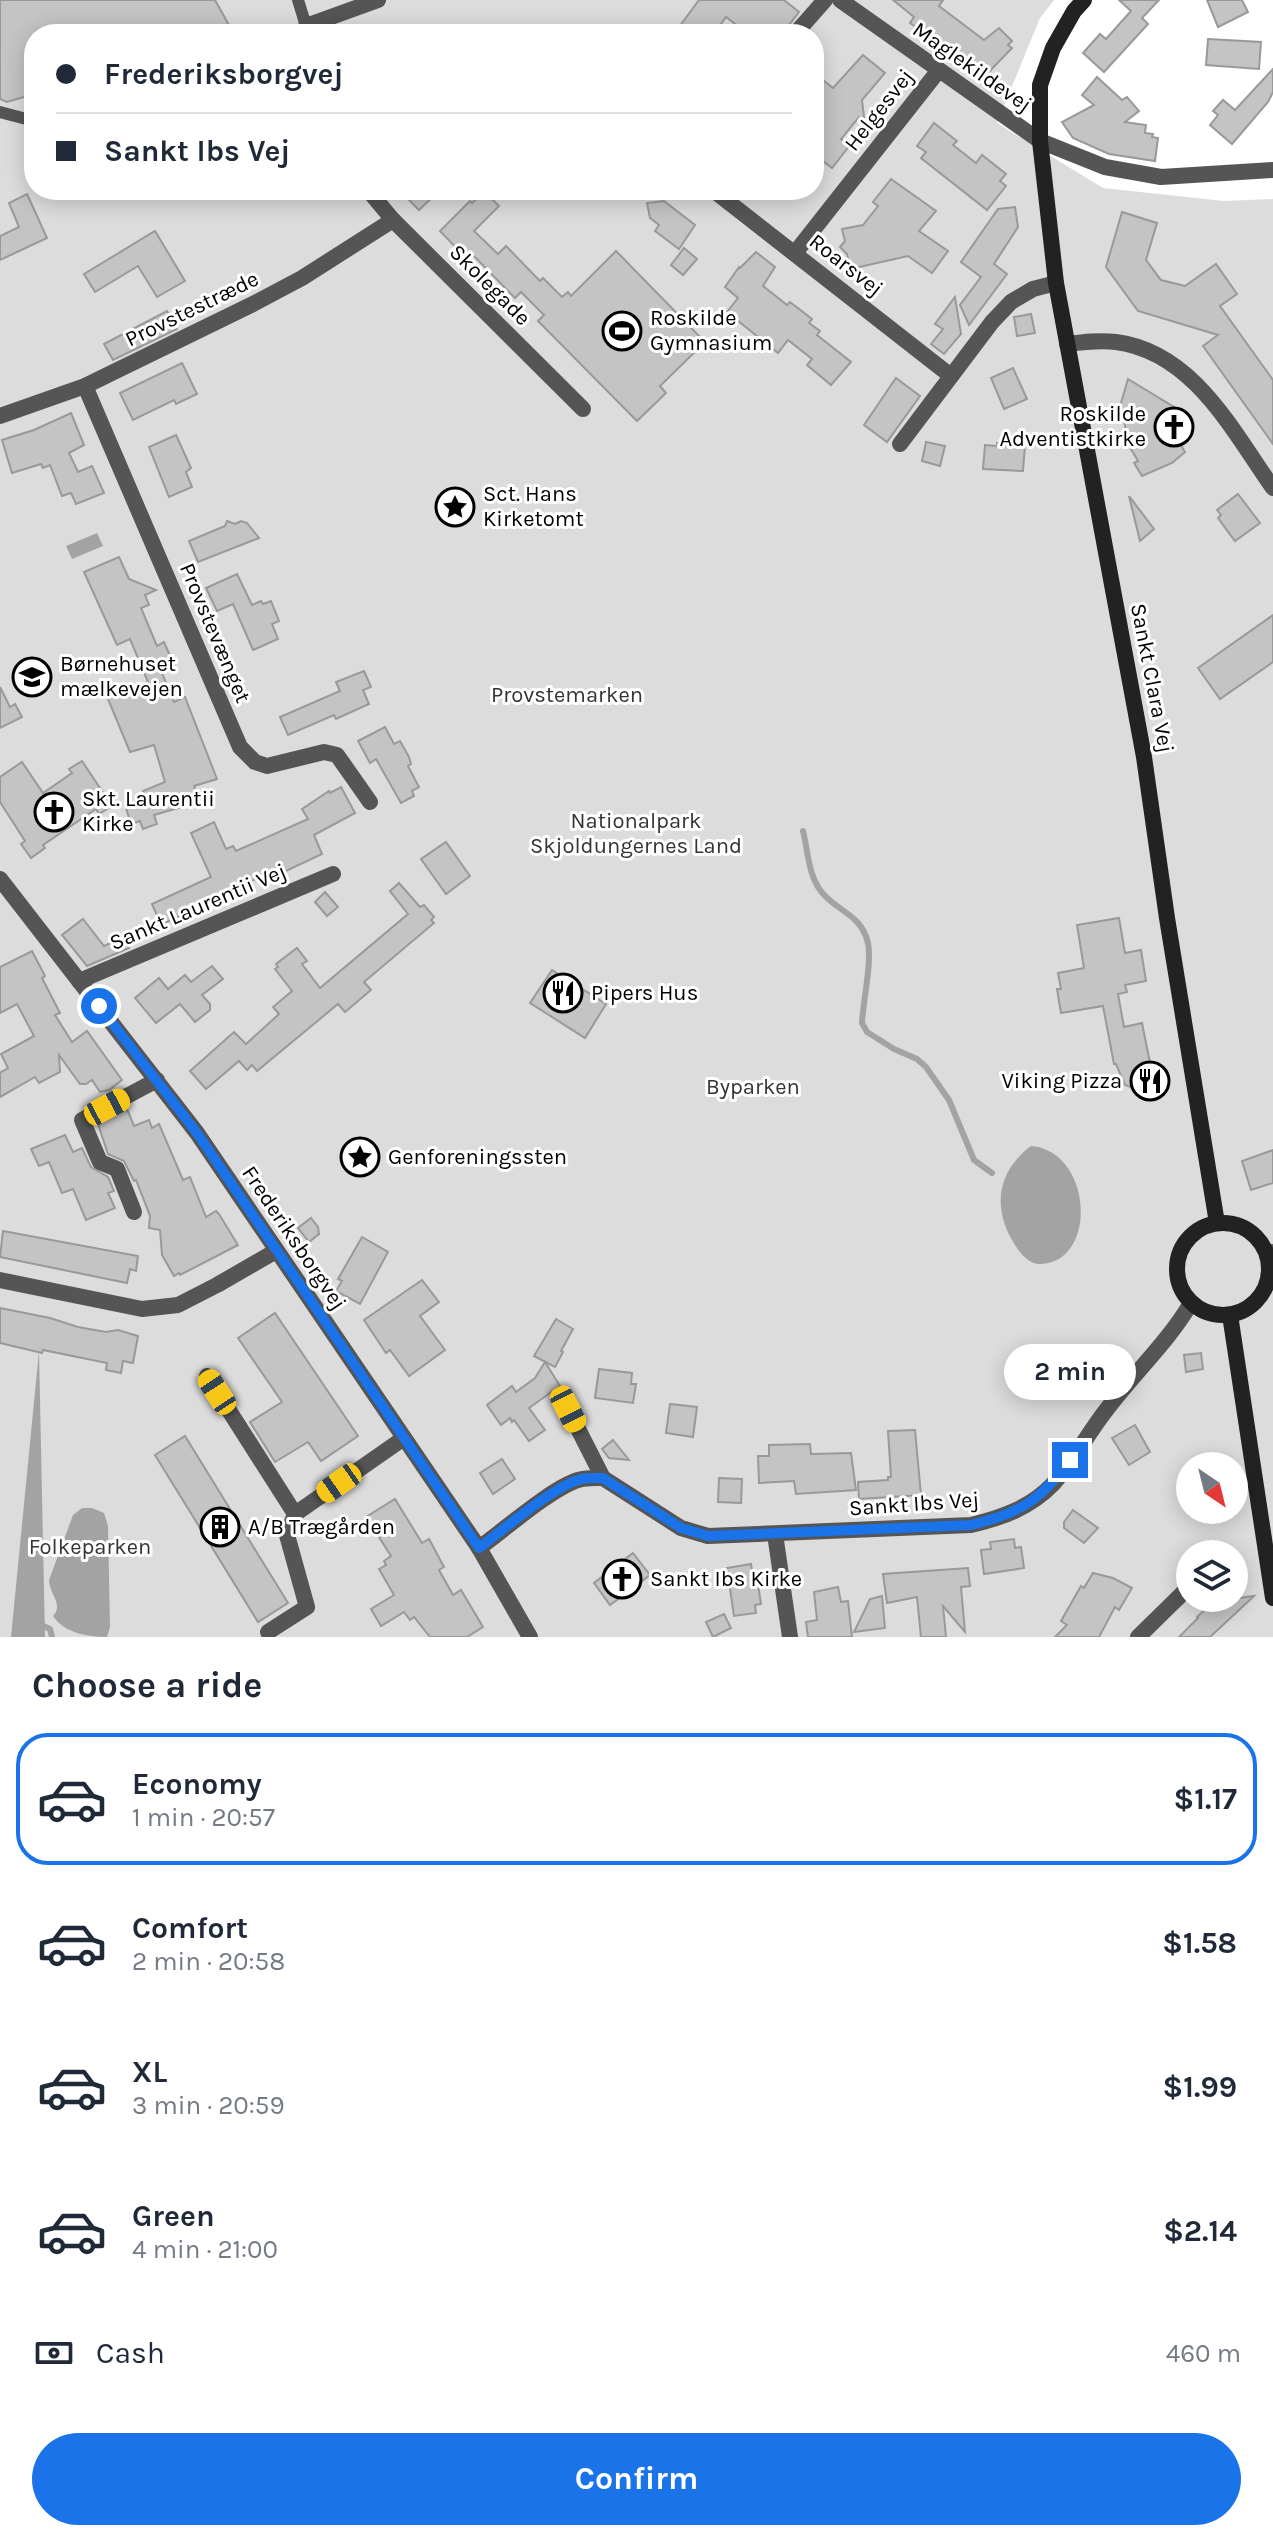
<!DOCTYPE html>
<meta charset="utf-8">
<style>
body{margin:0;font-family:Karla,sans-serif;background:#f6f6f7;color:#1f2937;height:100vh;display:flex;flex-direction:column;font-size:30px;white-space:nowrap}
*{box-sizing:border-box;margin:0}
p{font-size:26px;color:#747a83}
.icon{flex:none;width:44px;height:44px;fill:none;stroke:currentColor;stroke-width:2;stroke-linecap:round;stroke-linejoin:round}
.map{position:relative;height:1637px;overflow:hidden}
.details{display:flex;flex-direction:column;background:#fff;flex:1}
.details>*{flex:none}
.guide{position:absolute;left:24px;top:24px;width:800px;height:176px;border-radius:32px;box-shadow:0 4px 20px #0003;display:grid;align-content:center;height:176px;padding:0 32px;background:#fff}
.needle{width:52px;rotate:145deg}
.controls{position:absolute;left:1176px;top:1452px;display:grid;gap:16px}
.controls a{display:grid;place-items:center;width:72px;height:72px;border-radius:50%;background:#fff;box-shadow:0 4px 20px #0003;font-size:40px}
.end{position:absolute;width:36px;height:36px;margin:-18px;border:10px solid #1a73e8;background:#fff;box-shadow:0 0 0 4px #fff}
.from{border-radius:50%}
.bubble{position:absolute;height:56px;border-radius:28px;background:#fff;box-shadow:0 4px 20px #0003;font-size:26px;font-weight:700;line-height:56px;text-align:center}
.car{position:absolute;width:24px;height:48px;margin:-24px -12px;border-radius:10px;box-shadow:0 0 6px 2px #0007;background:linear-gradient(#f5c518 24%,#345 0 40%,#f5c518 0 76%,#345 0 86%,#f5c518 0)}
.guide b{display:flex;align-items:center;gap:28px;height:76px;font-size:30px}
.guide b+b{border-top:2px solid #e0e1e3}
.guide i{width:20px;height:20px;background:#1f2937}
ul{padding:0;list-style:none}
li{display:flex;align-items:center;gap:24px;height:132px;margin:0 16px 12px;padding:0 16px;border:4px solid transparent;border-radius:32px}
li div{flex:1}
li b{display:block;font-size:30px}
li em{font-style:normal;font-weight:700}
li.on{border-color:#1a73e8}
li>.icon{width:72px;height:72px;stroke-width:1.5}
h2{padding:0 32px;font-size:36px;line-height:96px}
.pay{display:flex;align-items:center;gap:20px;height:88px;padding:0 32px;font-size:30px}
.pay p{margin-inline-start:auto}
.primary-button{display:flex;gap:16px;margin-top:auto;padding:16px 32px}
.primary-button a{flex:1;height:92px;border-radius:48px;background:#1a73e8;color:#fff;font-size:32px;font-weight:700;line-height:92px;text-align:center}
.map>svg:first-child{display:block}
.green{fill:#dcdcdc;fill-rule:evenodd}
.water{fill:#a3a3a3}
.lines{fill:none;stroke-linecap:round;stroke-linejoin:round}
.stream{stroke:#a3a3a3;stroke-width:6}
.building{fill:#c4c4c4;stroke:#999;stroke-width:2}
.pedestrian{stroke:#555;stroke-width:12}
.minor{stroke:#555;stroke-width:16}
.secondary{stroke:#222;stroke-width:16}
.route{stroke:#1a73e8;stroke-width:10}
.labels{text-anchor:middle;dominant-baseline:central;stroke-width:6;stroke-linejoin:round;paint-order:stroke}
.street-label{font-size:22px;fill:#000;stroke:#fff}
.poi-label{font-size:22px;fill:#000;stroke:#fff;text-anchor:start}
.park-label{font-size:22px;fill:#333;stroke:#fff}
</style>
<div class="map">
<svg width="1273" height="1637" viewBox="0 0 1273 1637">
<rect width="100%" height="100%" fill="#fff"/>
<path class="green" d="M0,0H1054L1040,18L997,123L1103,188L1224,201L1273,199V1637H0ZM34,34H814V190H34ZM1190,1466H1234V1510H1190ZM1190,1554H1234V1598H1190Z"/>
<g class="water">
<polygon points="97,533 103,546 72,559 66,546"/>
<path d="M1031,1146C1093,1151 1098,1262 1041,1264C1032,1265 1022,1256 1017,1248C992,1212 995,1173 1031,1146Z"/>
<polygon points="39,1351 45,1637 11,1637"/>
<path d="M82,1508H92L104,1513L108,1526L110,1627L107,1637C88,1637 64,1633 53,1616C64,1604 49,1594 49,1580L73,1515Z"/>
</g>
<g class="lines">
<g class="stream">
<path d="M803,831C808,851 808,873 820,890C836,912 861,913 868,943C872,963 863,1001 862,1023L867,1032L894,1049L917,1059L926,1067L949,1100L974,1160L992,1173"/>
<polyline points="39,1624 50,1629 52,1637"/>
</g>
</g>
<g class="building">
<polygon points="0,0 215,0 234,34 34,34 34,94 7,102 0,99"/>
<polygon points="699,0 784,0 799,12 782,34 748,34 726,17 714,34 674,34"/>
<polygon points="893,0 943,0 939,6 984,40 999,28 1012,41 1008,45 1012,48 984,77 975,77 960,62 957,65 920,37 923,32 910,23 914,17"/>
<polygon points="1119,0 1159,0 1142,18 1148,24 1104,72 1083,53 1100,34 1106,39 1131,11"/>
<polygon points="1207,0 1242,0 1248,12 1218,27"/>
<polygon points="1208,39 1261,42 1259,69 1206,65"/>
<polygon points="863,55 885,73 862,100 864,117 859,117 841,139 850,145 832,168 814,154 814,73 833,88"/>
<polygon points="1273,69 1273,92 1268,102 1232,144 1210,125 1218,115 1213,111 1223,100 1235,110"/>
<polygon points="1097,77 1122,100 1127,97 1139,111 1125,122 1146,125 1145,133 1153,134 1152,137 1158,138 1155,161 1109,154 1073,138 1062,122 1094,105 1082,95"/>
<polygon points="934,123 957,141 953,145 976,163 982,155 1006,174 1000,181 1006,186 987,210 921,158 926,152 917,146"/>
<polygon points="891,179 936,211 919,231 948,251 932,273 908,256 855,268 849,265 847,254 840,247 845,241 842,229 863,225 878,206 873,202"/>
<polygon points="399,190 440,190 419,210"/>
<polygon points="484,191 499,206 474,231 498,254 506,246 540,281 543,278 562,297 568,292 571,296 616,251 705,342 660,386 666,393 637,421 538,321 544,315 521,292 515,298 470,252 465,257 440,231 470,201 472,203"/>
<polygon points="27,194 47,238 0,260 0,236 19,227 9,203"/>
<polygon points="664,201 695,225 679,249 655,231 659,225 650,218 647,203"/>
<polygon points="1015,207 1018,227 994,264 1007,274 969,325 960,305 981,277 961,262 998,209"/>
<polygon points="1122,212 1157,223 1146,260 1161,280 1185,286 1216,264 1237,294 1220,306 1273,380 1273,444 1203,346 1218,335 1138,311 1106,267"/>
<polygon points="155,231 185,281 157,297 138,266 95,292 84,274"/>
<polygon points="684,248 697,259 683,275 671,265"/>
<polygon points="756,252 775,267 763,286 787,305 790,302 812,319 809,323 820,331 817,335 851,362 831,385 807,365 812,359 788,340 778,353 727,312 738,298 725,287 739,267 740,268"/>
<polygon points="955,297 961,334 944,354 931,344 943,329 935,324"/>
<polygon points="167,311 177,329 113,360 104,344"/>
<polygon points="1031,314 1035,333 1017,336 1014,317"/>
<polygon points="182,363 197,394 176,404 174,400 133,420 120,393"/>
<polygon points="1013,368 1027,399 1004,409 991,378"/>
<polygon points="896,378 920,396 887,442 864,425"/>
<polygon points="1128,379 1174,407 1190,432 1178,440 1185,452 1172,463 1142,476 1134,463 1138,461 1122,434 1126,432 1121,403"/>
<polygon points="71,413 84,445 69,453 78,472 92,466 104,493 76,504 71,493 62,496 50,465 43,468 41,464 12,473 2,440 34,430"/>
<polygon points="176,435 191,468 186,472 192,487 169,497 149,447"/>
<polygon points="926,442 945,446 940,466 922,461"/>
<polygon points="997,443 1025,445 1023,471 983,469 985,445 997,446"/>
<polygon points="1238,494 1260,523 1235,541 1218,518 1221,515 1217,510"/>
<polygon points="1129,496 1154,529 1140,541"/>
<polygon points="227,521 235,524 241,521 247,523 259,538 198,562 189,541 225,526"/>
<polygon points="119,557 129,579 156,590 145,595 149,605 141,608 157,646 164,642 175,667 162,673 174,702 185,697 217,779 194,786 199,802 154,815 157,824 143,829 140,821 131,824 126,808 146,801 143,791 165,782 154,745 130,752 108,699 148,682 130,639 117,645 84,572"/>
<polygon points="237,574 252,605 261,601 263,604 271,601 279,621 272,624 278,639 253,650 233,604 217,611 206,588"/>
<polygon points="1273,615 1273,662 1220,699 1198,668"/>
<polygon points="364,671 371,687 363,690 369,704 336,719 334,715 288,735 280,717 340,691 336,682"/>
<polygon points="0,687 10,707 15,704 22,717 0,728"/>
<polygon points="385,727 394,744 400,741 409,757 411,764 408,766 419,787 412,791 414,796 401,803 376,759 370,763 358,741"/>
<polygon points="82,761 112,806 99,814 96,809 43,845 45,848 31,858 21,844 25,841 0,802 0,777 22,762 43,793 72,773 69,769"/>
<polygon points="341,787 355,813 314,835 322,854 269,879 266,874 161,925 152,904 211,877 191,833 214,822 226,849 233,846 236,851 308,819 302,809 329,791 330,793"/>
<polygon points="446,842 470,876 446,894 421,859"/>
<polygon points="399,883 420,907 424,905 434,917 431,920 434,923 364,982 371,990 345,1012 338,1004 257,1071 252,1065 247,1070 239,1061 206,1089 190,1071 234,1032 246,1044 279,1014 273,1007 292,991 275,969 278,967 276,964 297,948 307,961 302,964 320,988 408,914 390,891"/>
<polygon points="325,892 338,907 327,916 315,902"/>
<polygon points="1119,918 1125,953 1141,950 1146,981 1125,985 1127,992 1118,994 1124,1027 1142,1023 1151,1068 1160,1077 1156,1081 1151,1096 1140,1098 1131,1087 1125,1085 1116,1064 1114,1064 1103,1006 1061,1013 1057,989 1061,989 1058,973 1084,968 1077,925"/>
<polygon points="83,919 104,946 124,937 129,948 87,966 62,935"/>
<polygon points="32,951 45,976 42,978 60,1013 55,1015 72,1042 87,1031 122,1080 109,1090 100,1092 92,1080 86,1084 80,1084 59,1055 60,1072 39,1083 35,1077 0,1097 0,1073 8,1068 1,1054 34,1036 17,1004 0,1013 0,967"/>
<polygon points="212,966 223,979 202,995 210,1004 210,1010 195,1022 180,1004 156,1023 135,998 159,978 168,989 185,975 191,982"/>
<polygon points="552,970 606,1004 585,1038 530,1003"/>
<polygon points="127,1109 134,1126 149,1120 152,1128 159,1124 183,1180 190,1177 206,1217 216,1211 219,1214 238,1245 180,1275 179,1273 174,1276 162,1255 160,1230 149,1228 150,1216 136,1180 134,1181 124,1161 108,1154 99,1127 99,1124"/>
<polygon points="65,1135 73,1152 82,1148 91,1167 108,1177 114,1191 108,1193 115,1208 86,1220 73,1189 62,1193 49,1162 39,1166 31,1149"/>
<polygon points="1273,1150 1273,1183 1251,1190 1242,1161"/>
<polygon points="311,1218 318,1227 319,1234 309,1242 298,1228"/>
<polygon points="3,1231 138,1256 136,1271 130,1269 127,1283 0,1257"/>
<polygon points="362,1237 388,1252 360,1304 336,1291 342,1281 338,1279"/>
<polygon points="422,1280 439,1302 420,1316 445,1350 409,1376 390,1350 386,1353 364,1320"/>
<polygon points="0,1308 50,1318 78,1327 106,1332 118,1330 138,1336 133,1363 123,1361 121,1373 106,1370 107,1363 43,1350 42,1353 0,1343"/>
<polygon points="275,1313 358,1436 321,1461 308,1442 275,1462 250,1422 282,1402 238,1338"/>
<polygon points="556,1319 573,1329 561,1351 563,1352 555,1367 534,1356"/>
<polygon points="1201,1353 1203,1369 1186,1372 1184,1355"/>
<polygon points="545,1362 560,1386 529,1408 545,1430 529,1441 514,1420 512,1422 510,1418 501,1425 487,1405 512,1386 516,1392 535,1378"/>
<polygon points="599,1369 632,1373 631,1384 636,1384 633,1403 595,1398"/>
<polygon points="670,1404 697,1407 693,1437 666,1433"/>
<polygon points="1135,1425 1150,1452 1129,1465 1112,1438"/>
<polygon points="915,1430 921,1495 859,1499 858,1482 888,1480 888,1477 891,1477 888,1431"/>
<polygon points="185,1436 288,1603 258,1622 155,1455"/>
<polygon points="613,1440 629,1460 609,1458 602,1449"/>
<polygon points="810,1444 811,1454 851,1453 856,1490 796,1494 794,1481 759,1483 758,1456 769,1456 769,1445"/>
<polygon points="502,1459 515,1479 493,1494 480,1473"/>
<polygon points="719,1478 742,1479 741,1503 718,1502"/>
<polygon points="395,1499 422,1543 429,1539 444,1567 439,1570 453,1595 461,1590 483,1627 467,1637 430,1637 414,1617 410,1620 404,1612 381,1626 371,1609 394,1595 379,1569 386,1565 384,1561 391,1556 366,1517"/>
<polygon points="1073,1510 1098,1528 1084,1543 1064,1528 1064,1522"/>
<polygon points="1014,1539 1015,1548 1021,1547 1024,1568 984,1574 981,1550 991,1549 990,1542"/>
<polygon points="633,1553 650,1575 610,1605 594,1583"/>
<polygon points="751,1564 753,1578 757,1577 761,1604 755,1605 756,1613 734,1616 727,1568"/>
<polygon points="968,1568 970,1586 961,1587 965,1632 943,1606 946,1637 921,1637 917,1597 887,1603 883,1574"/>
<polygon points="1093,1573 1113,1578 1132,1588 1119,1610 1115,1607 1099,1637 1055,1637 1067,1625 1061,1621 1081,1586 1084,1588"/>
<polygon points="838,1587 841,1602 848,1601 852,1637 808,1637 806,1622 817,1620 814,1592"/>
<polygon points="882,1596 885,1628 854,1632 870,1599"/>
<polygon points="1254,1596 1210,1637 1179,1637 1198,1618 1197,1617 1218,1598 1225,1600"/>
<polygon points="724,1614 731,1628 713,1637 706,1622"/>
</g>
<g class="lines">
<g class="pedestrian">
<polyline points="298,0 306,26 304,34"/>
<polyline points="0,112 34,121"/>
</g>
<g class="minor">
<polyline points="840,0 1040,141 1105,167 1161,177 1273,170"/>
<polyline points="306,26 378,0"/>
<polyline points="795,34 825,0"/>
<polyline points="368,190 393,220 583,409"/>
<polyline points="713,190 951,376"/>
<polyline points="795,253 939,70"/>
<path d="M1067,344C1083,342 1099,340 1116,342C1193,352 1232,430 1273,488"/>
<polyline points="85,386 240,747 255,762 267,766 324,752 337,755 370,802"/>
<polyline points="0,416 85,386 253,304 302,278 393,220"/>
<polyline points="900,444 992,322 1011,302 1033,289 1056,283"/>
<polyline points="0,879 197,1133 479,1548 530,1637"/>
<polyline points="79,981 333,874"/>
<polyline points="134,1212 117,1169 100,1162 82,1120 157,1080"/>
<polyline points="1267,1254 1273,1252"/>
<polyline points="0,1280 142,1309 178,1305 217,1285 276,1251"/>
<polyline points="207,1376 295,1514 287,1535 307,1607 268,1632"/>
<polyline points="568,1409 603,1478"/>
<polyline points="295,1514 404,1438"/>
<polyline points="775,1534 790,1637"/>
<path d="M479,1548C504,1530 552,1488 578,1480C586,1477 595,1478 603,1478L681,1528L708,1536L971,1525C1001,1518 1030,1508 1053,1484C1073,1462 1088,1433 1107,1409C1134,1373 1168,1342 1191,1303"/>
<polyline points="1138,1637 1190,1586"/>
</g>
<g class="secondary">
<polyline points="1084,0 1074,11 1053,48 1040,85 1040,141 1056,283 1144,757 1167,918 1217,1223"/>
<circle cx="1223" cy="1269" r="46"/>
<polyline points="1230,1315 1273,1598"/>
</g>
</g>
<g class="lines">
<path class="route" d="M99,1006L197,1133L479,1548C503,1530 552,1488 578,1480C586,1477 595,1478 603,1478L681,1528L708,1536L971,1525C1020,1513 1040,1501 1070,1460"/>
</g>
<defs>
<g id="stadium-ring" transform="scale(2)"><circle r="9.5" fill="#fff" stroke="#000" stroke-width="1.5"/><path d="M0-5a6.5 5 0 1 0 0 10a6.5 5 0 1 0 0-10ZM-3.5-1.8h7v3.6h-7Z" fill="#000"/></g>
<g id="church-ring" transform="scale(2)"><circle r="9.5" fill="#fff" stroke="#000" stroke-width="1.5"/><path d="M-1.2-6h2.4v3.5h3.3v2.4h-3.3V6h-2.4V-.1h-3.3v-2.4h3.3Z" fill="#000"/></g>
<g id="sight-ring" transform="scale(2)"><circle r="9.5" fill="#fff" stroke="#000" stroke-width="1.5"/><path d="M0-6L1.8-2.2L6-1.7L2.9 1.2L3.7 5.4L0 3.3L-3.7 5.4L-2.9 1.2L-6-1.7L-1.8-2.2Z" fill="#000"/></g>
<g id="school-ring" transform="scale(2)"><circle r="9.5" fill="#fff" stroke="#000" stroke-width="1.5"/><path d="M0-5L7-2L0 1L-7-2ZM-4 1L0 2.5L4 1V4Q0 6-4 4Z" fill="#000"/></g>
<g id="restaurant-ring" transform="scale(2)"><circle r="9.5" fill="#fff" stroke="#000" stroke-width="1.5"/><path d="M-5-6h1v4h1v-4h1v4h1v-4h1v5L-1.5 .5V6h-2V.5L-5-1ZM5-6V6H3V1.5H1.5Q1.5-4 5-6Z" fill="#000"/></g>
<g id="building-ring" transform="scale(2)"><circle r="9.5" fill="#fff" stroke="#000" stroke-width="1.5"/><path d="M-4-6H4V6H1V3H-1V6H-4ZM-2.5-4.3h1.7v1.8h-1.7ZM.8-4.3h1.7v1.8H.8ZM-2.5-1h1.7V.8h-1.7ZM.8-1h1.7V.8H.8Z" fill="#000"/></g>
</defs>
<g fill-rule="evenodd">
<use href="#stadium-ring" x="622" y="331"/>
<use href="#church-ring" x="1174" y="427"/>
<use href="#sight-ring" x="455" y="507"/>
<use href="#school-ring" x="32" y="677"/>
<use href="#church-ring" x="54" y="812"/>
<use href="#restaurant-ring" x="563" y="993"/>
<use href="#restaurant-ring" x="1150" y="1081"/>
<use href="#sight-ring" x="360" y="1157"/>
<use href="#building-ring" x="220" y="1527"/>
<use href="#church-ring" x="622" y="1579"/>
</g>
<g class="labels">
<g class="street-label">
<text transform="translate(972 67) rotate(35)">Maglekildevej</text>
<text transform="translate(879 110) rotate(-52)">Helgesvej</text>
<text transform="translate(846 265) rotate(38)">Roarsvej</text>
<text transform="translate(490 285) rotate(45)">Skolegade</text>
<text transform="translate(192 309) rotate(-26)">Provstestræde</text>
<text transform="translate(215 633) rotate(67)">Provstevænget</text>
<text transform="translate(1152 678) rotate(79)">Sankt Clara Vej</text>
<text transform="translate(198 907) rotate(-23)">Sankt Laurentii Vej</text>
<text transform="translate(294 1238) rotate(56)">Frederiksborgvej</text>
<text transform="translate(914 1504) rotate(-4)">Sankt Ibs Vej</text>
</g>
<g class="poi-label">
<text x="650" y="318">Roskilde<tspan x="650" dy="25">Gymnasium</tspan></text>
<text x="1146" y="414" text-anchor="end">Roskilde<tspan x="1146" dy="25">Adventistkirke</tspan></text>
<text x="483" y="494">Sct. Hans<tspan x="483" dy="25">Kirketomt</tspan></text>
<text x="60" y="664">Børnehuset<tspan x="60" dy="25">mælkevejen</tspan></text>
<text x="82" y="799">Skt. Laurentii<tspan x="82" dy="25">Kirke</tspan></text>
<text x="591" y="993">Pipers Hus</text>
<text x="1122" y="1081" text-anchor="end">Viking Pizza</text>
<text x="388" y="1157">Genforeningssten</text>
<text x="248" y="1527">A/B Trægården</text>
<text x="650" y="1579">Sankt Ibs Kirke</text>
</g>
<g class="park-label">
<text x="567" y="695">Provstemarken</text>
<text x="636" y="821">Nationalpark<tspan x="636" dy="25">Skjoldungernes Land</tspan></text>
<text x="753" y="1087">Byparken</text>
<text x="90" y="1547">Folkeparken</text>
</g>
</g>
</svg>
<div class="controls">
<a><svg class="needle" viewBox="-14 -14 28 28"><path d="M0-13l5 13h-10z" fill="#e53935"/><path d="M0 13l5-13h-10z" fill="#747a83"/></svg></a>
<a><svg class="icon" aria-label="layers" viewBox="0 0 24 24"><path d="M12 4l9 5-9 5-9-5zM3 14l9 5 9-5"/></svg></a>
</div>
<i class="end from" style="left:99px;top:1006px"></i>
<i class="end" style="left:1070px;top:1460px"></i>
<div class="bubble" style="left:1004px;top:1344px;width:132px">2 min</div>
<i class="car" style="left:107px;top:1107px;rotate:62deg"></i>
<i class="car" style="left:217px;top:1392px;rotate:327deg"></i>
<i class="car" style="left:568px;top:1409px;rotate:153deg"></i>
<i class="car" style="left:339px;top:1483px;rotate:235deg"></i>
<div class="guide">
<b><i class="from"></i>Frederiksborgvej</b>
<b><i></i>Sankt Ibs Vej</b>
</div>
</div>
<section class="details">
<h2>Choose a ride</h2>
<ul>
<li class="on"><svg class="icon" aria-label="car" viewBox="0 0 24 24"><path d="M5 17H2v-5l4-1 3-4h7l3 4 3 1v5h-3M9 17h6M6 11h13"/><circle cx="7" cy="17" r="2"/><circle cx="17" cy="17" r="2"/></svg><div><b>Economy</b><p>1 min · 20:57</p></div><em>$1.17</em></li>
<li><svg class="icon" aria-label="car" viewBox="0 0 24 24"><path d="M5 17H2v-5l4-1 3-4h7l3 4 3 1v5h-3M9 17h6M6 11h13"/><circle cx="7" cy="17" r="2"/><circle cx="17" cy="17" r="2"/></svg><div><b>Comfort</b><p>2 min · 20:58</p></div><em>$1.58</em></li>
<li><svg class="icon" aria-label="car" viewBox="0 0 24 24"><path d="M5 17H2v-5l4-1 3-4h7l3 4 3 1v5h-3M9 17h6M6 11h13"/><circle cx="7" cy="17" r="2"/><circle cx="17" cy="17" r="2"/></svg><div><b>XL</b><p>3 min · 20:59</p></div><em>$1.99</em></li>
<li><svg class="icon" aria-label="car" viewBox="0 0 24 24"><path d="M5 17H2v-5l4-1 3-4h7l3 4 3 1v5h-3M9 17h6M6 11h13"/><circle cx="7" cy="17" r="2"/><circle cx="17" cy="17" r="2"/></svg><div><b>Green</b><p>4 min · 21:00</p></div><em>$2.14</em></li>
</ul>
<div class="pay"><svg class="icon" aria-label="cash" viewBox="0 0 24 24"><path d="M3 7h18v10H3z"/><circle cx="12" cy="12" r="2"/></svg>Cash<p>460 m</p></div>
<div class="primary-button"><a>Confirm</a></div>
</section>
